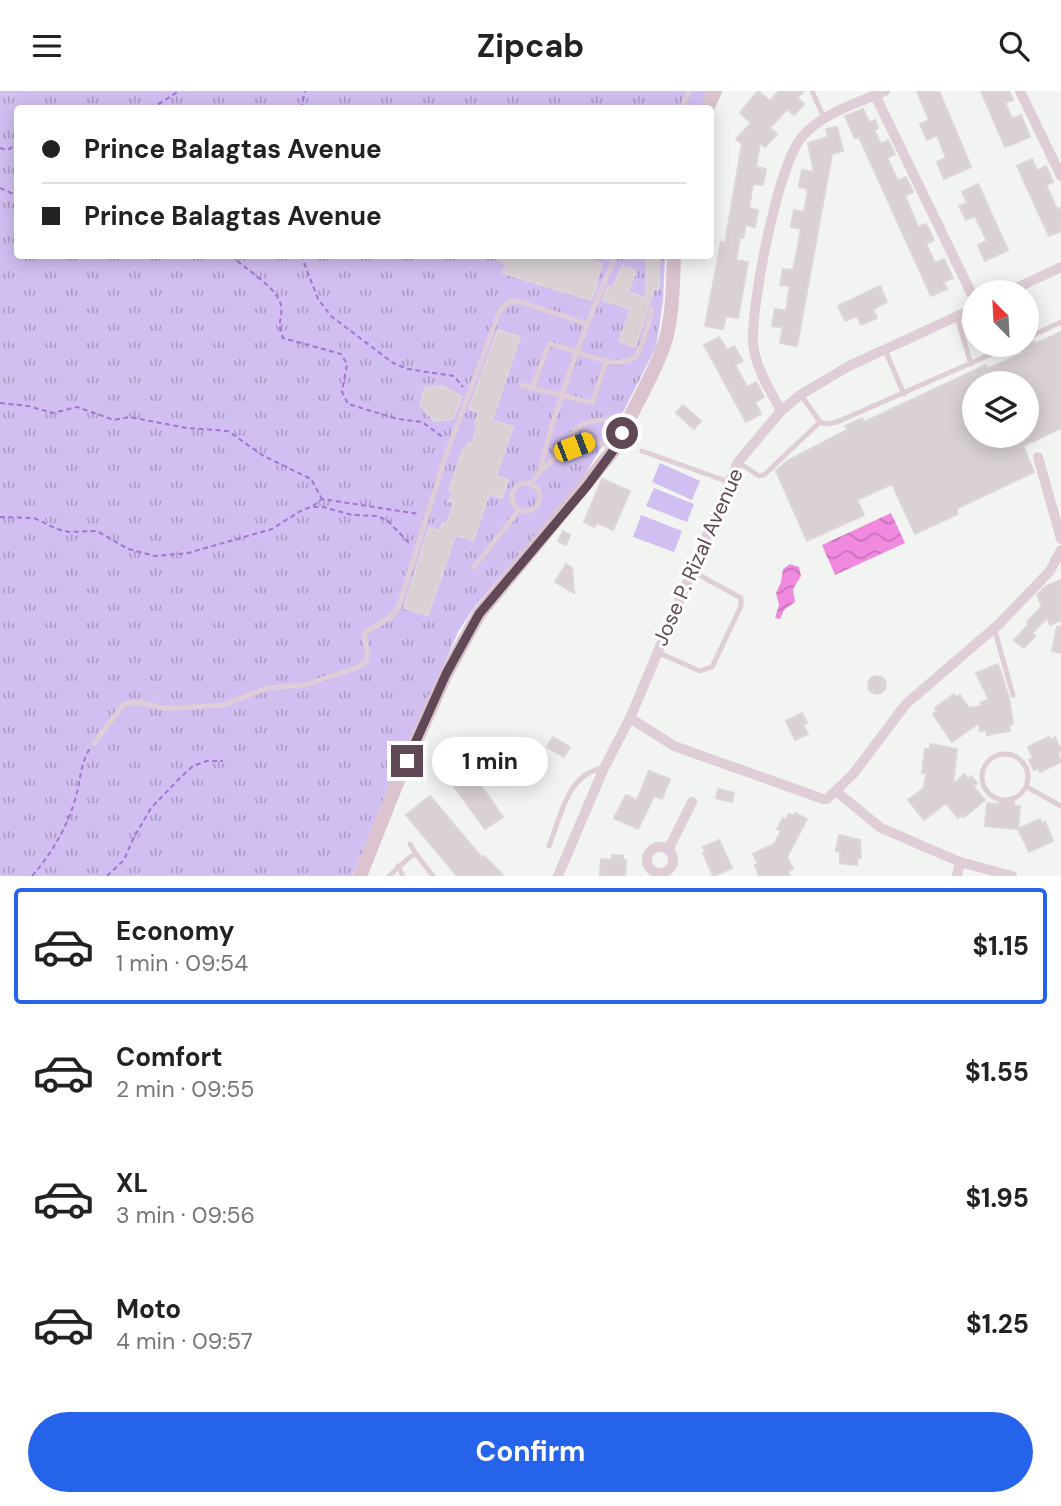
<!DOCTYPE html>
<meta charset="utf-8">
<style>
body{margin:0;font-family:"DM Sans",sans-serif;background:#f2f2f2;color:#222;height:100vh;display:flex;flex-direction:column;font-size:26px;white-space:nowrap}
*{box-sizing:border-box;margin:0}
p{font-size:23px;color:#767676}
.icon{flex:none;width:38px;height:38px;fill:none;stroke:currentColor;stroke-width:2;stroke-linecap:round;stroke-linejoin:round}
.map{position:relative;height:785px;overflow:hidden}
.side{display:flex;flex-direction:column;background:#fff;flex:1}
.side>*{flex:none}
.hud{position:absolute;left:14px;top:14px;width:700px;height:154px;border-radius:7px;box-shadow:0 4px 18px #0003;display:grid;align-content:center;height:154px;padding:0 28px;background:#fff}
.needle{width:46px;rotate:336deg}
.buttons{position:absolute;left:962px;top:189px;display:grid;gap:14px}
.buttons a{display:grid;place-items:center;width:77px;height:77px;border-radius:50%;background:#fff;box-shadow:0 4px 18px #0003;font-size:35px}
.end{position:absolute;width:32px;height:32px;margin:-16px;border:9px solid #614856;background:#fff;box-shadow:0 0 0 4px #fff}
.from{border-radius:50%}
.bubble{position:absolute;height:49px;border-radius:24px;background:#fff;box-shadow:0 4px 18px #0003;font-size:23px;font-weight:700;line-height:49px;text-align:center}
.car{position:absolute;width:21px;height:42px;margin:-21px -10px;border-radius:9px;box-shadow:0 0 5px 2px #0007;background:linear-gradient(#f5c518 24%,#345 0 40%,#f5c518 0 76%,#345 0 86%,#f5c518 0)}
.hud b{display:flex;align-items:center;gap:24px;height:66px;font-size:26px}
.hud b+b{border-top:2px solid #e0e0e0}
.hud i{width:18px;height:18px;background:#222}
ul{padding:12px 0 0;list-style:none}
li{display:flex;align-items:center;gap:21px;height:116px;margin:0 14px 10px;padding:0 14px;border:4px solid transparent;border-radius:7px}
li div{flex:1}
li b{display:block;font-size:26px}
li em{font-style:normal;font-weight:700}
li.selected{border-color:#2563eb}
li>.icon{width:63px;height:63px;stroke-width:1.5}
.button{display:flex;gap:14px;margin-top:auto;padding:14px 28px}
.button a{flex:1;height:80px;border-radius:42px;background:#2563eb;color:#fff;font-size:28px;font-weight:700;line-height:80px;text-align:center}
header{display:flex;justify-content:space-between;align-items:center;height:91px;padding:0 28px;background:#fff;font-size:32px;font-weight:700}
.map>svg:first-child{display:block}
.grass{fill:url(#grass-tufts)}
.pitch{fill:#d2bff2}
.water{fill:url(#water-waves)}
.building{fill:#d9d1d4;stroke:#ddd5d8;stroke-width:2;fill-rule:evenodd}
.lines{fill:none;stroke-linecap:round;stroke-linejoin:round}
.path{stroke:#a275d3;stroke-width:2;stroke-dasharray:5 3.5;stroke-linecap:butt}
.service{stroke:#dfcdd7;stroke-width:5}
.minor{stroke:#dfcdd7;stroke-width:10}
.secondary{stroke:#dbc4d0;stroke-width:14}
.route{stroke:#614856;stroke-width:9}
.labels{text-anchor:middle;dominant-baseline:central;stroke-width:6;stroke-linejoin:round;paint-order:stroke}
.street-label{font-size:21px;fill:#614856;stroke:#fff}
</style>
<header><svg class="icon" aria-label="menu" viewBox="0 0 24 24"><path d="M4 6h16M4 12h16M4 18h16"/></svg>Zipcab<svg class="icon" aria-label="search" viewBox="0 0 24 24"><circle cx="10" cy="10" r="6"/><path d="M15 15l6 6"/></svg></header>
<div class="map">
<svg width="1061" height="785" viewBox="0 0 1061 785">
<defs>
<pattern id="grass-tufts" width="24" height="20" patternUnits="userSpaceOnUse" patternTransform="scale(1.75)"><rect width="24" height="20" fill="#d2bff2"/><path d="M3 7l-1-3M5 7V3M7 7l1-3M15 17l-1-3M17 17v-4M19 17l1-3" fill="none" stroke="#ae9dc7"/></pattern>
<pattern id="water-waves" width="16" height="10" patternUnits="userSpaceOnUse" patternTransform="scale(1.75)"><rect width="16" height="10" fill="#f18adf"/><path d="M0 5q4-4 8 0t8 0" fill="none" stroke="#c773b8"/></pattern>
</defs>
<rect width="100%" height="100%" fill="#f2f4f2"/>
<polygon class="grass" points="0,0 707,0 700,18 18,18 18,164 665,165 663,210 656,256 623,321 580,391 473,518 458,541 352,785 0,785"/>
<g class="pitch">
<polygon points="660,372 700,390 692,409 652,391"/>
<polygon points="654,397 694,413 687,431 646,415"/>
<polygon points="641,424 682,440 674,461 633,446"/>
</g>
<g class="water">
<polygon points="891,422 905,452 835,484 822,454"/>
<polygon points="790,473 799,476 801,485 793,498 795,511 784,519 780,528 775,527 779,514 776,502 781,491 783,478"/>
</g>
<g class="building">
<polygon points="758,0 770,10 779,0 804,0 797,7 804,13 794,24 787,18 770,37 777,43 765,56 760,51 756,76 766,78 763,94 753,93 749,117 758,119 755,136 746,134 743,147 740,147 736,169 748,171 738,227 726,225 723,238 705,235 721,151 725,152 742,53 736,48 751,32 740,22"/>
<polygon points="917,0 939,0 971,76 944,88 937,71 946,67 937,44 927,49 920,33 929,29"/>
<polygon points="981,0 1009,0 1013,9 1005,12 1012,28 1021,24 1030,46 1005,56"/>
<polygon points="863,18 870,32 875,29 878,37 874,39 881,53 888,49 895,63 887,67 898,90 906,86 913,101 905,105 918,136 926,133 934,149 926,153 935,172 944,168 953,187 943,191 947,198 931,205 859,46 855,47 845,25"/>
<polygon points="837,36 843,60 832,63 797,255 780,252 783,236 772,235 775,218 786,220 790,195 780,194 783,178 793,179 796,165 801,138 791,136 794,119 804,121 808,98 799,96 802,79 814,81 808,52 828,46 826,38"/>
<polygon points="1032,68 1037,80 1046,75 1053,91 1046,94 1057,118 1061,117 1061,140 1049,145 1017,75"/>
<polygon points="978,93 1008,159 985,170 978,154 987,150 975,125 966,129 959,115 967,112 962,101"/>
<polygon points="490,164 574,164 602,173 596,191 598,192 591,209 503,182 506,173"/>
<polygon points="647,164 659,164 659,198 654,198 635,256 619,250 631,218 603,209 608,195 613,197 622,175 636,180 628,201 646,207"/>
<polygon points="880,195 887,211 873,218 877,227 861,234 857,225 845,230 838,215"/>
<polygon points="498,239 520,246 492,329 513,336 496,385 508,389 502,407 489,403 473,450 457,444 454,448 428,524 404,517 429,437 440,440 443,432 447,433 454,412 449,410 453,400 449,399 463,359 465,360 468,352 472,353 478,334 475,333 479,321 469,318"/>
<path d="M1061,241V337L1023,355L1034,381L956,418L958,423L915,443L892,393L857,409L864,424L807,450L776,380L787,370L847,339L845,335L862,327L864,331L986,274L987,278L1023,262L1019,254H1027L1034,250L1035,253ZM975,292H1027V345H975Z"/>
<polygon points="719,246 727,259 734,255 743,270 735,274 747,296 756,291 764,306 755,311 761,323 746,331 704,254"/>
<polygon points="443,295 462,306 453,328 435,330 420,314 425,297"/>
<polygon points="683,314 701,330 694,338 676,322"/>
<polygon points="602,388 630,400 613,439 597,432 594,436 584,431"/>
<polygon points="563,440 570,444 566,454 558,450"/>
<polygon points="566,473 572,477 574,502 555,491"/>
<polygon points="1061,489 1061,529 1050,534 1047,527 1032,542 1035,545 1024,557 1014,549 1029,533 1027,531 1042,515 1037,504 1046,495"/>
<polygon points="1057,536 1061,536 1061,562 1052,560"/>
<polygon points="998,573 1009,607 1013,633 1009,634 1010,640 987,644 986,639 980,640 979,632 952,651 933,623 937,620 935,617 954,603 956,606 960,604 969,617 982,615 981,611 989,609 976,582"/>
<circle cx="877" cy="594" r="9"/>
<polygon points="802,622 807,632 803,634 808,643 795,649 786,630"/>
<polygon points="553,646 570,656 564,666 547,656"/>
<polygon points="1049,646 1050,649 1055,646 1061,659 1058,663 1061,671 1040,681 1038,677 1034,679 1029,669 1033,668 1028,656"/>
<polygon points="930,653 957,658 953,694 964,683 968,688 971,685 977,692 973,695 985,709 964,726 962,724 958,727 946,712 924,729 908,709 924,697 926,682 922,682 925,658 930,658"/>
<polygon points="453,655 503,726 485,738 434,668"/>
<polygon points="649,680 670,688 662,708 654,705 638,738 614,727 626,704 637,709"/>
<polygon points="718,698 734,702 732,711 716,707"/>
<polygon points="430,705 482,767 484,765 504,785 457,785 406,724"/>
<polygon points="999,710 1014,711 1013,714 1020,715 1018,738 985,735 987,712 998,713"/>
<polygon points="795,722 807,728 787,766 793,778 788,780 790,785 759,785 755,774 758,773 753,763 774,753 781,740 777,738 783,727 786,729 789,723 793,725"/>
<polygon points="1040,728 1042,733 1045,731 1053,750 1029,761 1018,738"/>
<polygon points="839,744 860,749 861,767 858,767 857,774 840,772 840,761 836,760"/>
<polygon points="719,749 732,777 713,785 703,762 706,761 703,756"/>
<polygon points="612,764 623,765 623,769 626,769 625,785 600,784 601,768 612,769"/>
</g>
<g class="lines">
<g class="path">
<polyline points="151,18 179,0"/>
<polyline points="301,18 305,0"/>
<polyline points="0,57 7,59 18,53"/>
<polyline points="0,97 18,105"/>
<path d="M231,164C244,178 279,197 281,215C283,229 276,230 283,247L341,263L347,273L342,301L348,313L398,328L422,331L444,347"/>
<polyline points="301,164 318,208 331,225 393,272 408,278 454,285 463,296"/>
<polyline points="0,312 28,315 53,322 77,316 114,329 129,326 187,337 228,340 262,364 311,388 322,408"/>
<polyline points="313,415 322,408 419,423"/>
<polyline points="0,426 34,427 57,438 69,441 97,440 128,458 155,465 188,462 272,438 302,419 311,416 323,416 352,424 377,425 387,429 409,452"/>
<path d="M32,785C52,762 66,738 75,709C81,690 79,676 90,657"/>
<polyline points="107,785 124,769 133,748 151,717 180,687 193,675 207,670 223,670"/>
</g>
<g class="service">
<polyline points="812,0 824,27"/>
<polyline points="681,18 689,0"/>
<polyline points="957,226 971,273"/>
<polyline points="1027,247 1061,231"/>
<polyline points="885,259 904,303"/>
<polyline points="521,294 592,312 606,271"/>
<path d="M532,297L549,253C572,255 625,288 639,260C645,248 648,232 652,218"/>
<polyline points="801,304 820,331 827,333 837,331 1012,254"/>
<polyline points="642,360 729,391"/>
<path d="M559,362C580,327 587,328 627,329"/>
<polyline points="738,371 759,385 764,384 820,331"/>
<path d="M539,383C557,308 585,235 616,164"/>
<circle cx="526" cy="406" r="14"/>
<path d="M531,392C541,377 571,350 591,350C598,351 606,354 613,355"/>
<polyline points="474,476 519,419"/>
<polyline points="994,537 1013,604"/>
<polyline points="659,562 700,580 712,576 741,515 741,507 692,480"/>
<polyline points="94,652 124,613 141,611 161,617 177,617 224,614 267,597 305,594 356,577 366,571 368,564 364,545 366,541 391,526 399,515 445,367 500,219 510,211 518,210 587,233"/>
<circle cx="1005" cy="686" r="23"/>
<polyline points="1027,696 1061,715"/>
<polyline points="410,753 416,763"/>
<path d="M549,755C561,725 567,682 604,677"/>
<polyline points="398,775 403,785"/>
<polyline points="389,785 410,766 416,763 433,785"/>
</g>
<g class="minor">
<polyline points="885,0 875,4 975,210"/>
<polyline points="1020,0 1061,85"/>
<polyline points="1008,201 1061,176"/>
<path d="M781,320C770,299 755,276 753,252C751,214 778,73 802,46C820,24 850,15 875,4"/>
<polyline points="1038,366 1061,448"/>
<polyline points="630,627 674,655 823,708 827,708 854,682 906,613 999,533 1050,480 1061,459"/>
<polyline points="837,701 881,737 960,771 1012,785"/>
<circle cx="660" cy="769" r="13"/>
<polyline points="668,759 692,711"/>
<polyline points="558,785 604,677 630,627 738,371 781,320 800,304 849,275 975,217"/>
<polyline points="957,785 960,771"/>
</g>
<g class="secondary">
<polyline points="707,18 715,0"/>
<path d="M360,785L397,692L446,583L479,523L616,356C630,322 651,290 663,257C673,230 673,193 674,164"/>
</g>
</g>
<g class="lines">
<polyline class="route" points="407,670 446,583 479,523 587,395 616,356 622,342"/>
</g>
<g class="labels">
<g class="street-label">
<text transform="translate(698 466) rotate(-66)">Jose P. Rizal Avenue</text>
</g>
</g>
</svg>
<div class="buttons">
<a><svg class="needle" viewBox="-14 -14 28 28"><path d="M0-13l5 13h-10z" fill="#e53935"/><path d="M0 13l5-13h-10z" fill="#767676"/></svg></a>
<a><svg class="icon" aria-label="layers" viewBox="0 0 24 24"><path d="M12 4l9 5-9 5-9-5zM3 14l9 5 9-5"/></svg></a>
</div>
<i class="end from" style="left:622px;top:342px"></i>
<i class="end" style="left:407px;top:670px"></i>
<div class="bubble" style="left:432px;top:646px;width:116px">1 min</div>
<i class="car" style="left:574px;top:356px;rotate:69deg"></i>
<div class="hud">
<b><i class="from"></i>Prince Balagtas Avenue</b>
<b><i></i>Prince Balagtas Avenue</b>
</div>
</div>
<section class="side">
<ul>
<li class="selected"><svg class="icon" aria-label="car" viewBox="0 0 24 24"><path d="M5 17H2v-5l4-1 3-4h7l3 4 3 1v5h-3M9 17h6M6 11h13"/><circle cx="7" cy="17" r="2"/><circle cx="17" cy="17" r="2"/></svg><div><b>Economy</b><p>1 min · 09:54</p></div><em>$1.15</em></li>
<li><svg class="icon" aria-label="car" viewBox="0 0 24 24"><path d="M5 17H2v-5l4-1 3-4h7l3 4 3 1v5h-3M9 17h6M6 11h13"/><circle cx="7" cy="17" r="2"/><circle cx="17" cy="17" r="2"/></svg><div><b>Comfort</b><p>2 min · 09:55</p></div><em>$1.55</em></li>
<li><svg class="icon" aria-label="car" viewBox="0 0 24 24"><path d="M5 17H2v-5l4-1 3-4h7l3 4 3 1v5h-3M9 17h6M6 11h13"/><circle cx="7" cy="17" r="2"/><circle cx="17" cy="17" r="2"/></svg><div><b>XL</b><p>3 min · 09:56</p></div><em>$1.95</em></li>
<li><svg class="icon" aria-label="car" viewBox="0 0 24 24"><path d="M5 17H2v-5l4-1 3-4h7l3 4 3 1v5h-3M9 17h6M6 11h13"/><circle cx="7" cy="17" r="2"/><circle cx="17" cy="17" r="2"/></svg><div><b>Moto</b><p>4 min · 09:57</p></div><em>$1.25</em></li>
</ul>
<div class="button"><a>Confirm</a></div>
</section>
